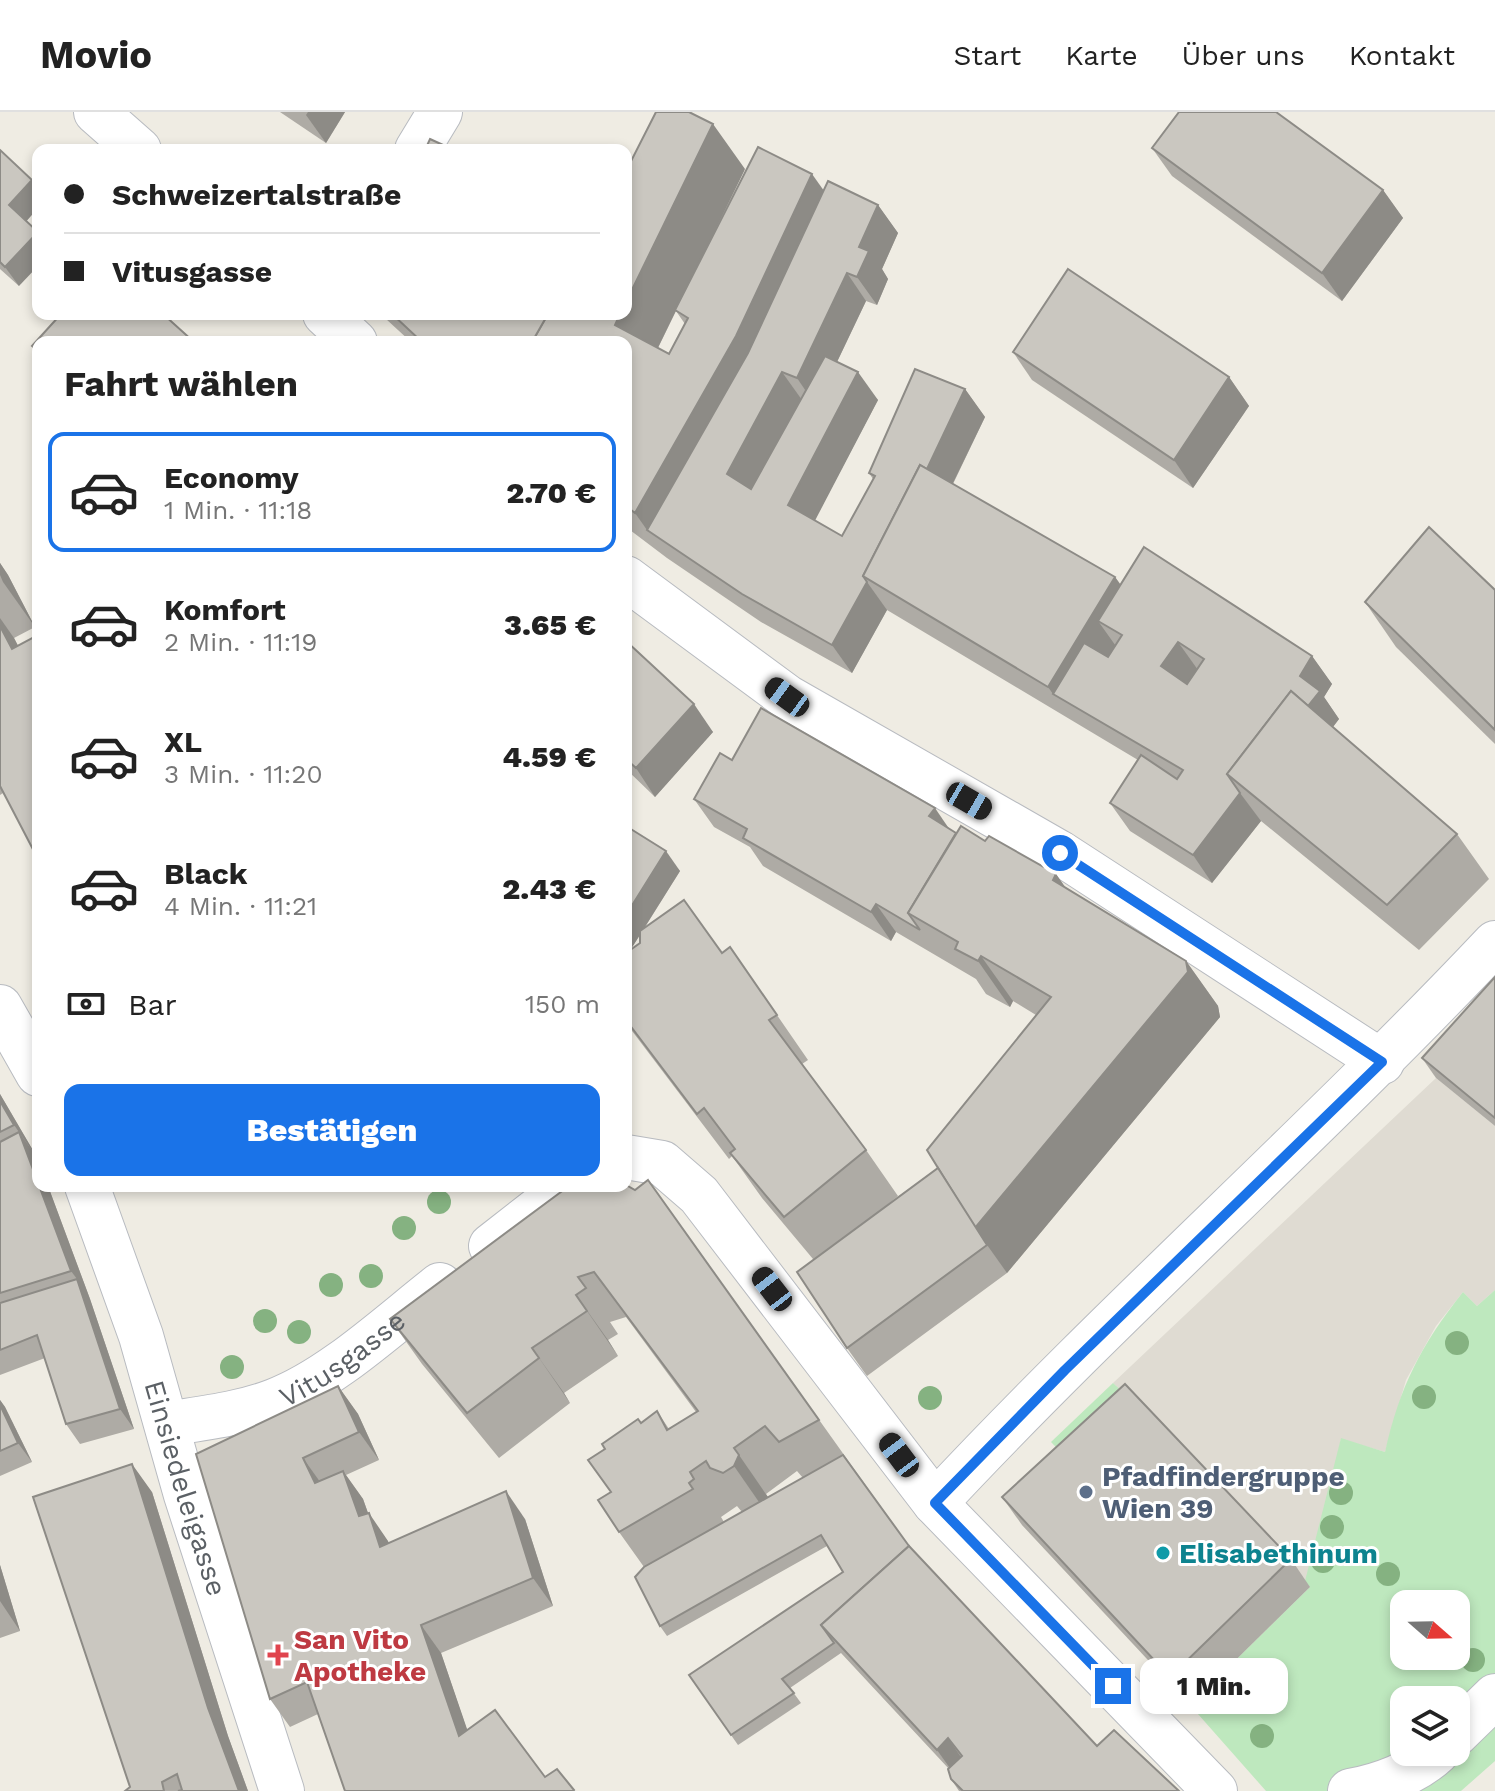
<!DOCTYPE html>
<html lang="de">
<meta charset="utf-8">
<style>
body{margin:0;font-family:"Work Sans",sans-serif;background:#f6f6f6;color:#222;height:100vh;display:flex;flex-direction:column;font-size:30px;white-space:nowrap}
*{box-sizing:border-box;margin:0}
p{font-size:26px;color:#767676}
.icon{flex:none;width:44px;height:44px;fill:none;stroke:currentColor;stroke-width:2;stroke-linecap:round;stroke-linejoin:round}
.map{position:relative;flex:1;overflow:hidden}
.panel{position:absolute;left:32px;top:224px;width:600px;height:856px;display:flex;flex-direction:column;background:#fff;border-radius:16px;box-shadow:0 4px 12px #0003}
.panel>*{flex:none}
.hud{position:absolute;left:32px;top:32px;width:600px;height:176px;border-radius:16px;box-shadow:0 4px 12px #0003;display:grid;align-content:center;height:176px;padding:0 32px;background:#fff}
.needle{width:52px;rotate:110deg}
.buttons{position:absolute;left:1390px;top:1478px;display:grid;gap:16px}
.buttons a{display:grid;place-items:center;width:80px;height:80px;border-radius:16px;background:#fff;box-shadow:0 4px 12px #0003;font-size:40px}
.end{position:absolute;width:36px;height:36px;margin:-18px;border:10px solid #1a73e8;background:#fff;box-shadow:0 0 0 4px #fff}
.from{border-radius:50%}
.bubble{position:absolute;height:56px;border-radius:16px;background:#fff;box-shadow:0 4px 12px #0003;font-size:26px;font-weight:800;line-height:56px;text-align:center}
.car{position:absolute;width:24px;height:48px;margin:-24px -12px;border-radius:10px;box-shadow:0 0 6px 2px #0007;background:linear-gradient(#222 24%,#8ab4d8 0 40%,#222 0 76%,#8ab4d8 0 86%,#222 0)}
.hud b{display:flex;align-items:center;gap:28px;height:76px;font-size:30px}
.hud b+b{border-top:2px solid #e0e0e0}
.hud i{width:20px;height:20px;background:#222}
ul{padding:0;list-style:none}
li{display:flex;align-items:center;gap:24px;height:120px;margin:0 16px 12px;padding:0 16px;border:4px solid transparent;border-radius:16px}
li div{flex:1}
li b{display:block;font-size:30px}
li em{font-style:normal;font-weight:800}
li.on{border-color:#1a73e8}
li>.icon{width:72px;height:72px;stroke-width:1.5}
h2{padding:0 32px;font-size:36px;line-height:96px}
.pay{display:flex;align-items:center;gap:20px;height:88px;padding:0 32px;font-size:30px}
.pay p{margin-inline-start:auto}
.primary-button{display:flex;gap:16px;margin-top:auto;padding:16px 32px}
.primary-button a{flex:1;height:92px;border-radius:16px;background:#1a73e8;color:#fff;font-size:32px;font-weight:800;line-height:92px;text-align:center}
header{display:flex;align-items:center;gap:48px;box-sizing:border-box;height:112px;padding:0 40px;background:#fff;border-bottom:2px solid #e0e0e0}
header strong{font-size:38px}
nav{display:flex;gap:44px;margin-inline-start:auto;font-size:28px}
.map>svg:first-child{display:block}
.education{fill:#dfdbd2}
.green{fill:#bee8be;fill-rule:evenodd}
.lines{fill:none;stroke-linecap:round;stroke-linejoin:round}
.minor-casing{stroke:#b8bbc0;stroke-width:46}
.minor{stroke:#fff;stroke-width:44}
.tree{fill:#85b281}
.wall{fill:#aeaba5;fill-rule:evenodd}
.shaded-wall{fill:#8d8b86}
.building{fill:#cac7c0;stroke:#8d8b86;stroke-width:2;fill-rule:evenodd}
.route{stroke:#1a73e8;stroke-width:10}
.service-dot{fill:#5c6f8a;stroke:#fff;stroke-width:3}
.culture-dot{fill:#0f9aa8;stroke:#fff;stroke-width:3}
.health-dot{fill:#e0444e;stroke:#fff;stroke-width:3}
.labels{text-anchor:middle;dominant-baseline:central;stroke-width:6;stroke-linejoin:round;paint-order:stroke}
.street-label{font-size:28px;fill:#5b6065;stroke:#fff}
.service-label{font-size:28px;font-weight:bold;fill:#4e5e75;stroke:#fff;text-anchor:start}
.culture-label{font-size:28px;font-weight:bold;fill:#0d838f;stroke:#fff;text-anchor:start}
.health-label{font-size:28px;font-weight:bold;fill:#be3a42;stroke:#fff;text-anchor:start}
</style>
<header>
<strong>Movio</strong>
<nav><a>Start</a><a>Karte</a><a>Über uns</a><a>Kontakt</a></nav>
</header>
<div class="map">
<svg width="1495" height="1679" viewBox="0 0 1495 1679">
<rect width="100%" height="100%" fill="#efece3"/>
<polygon class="education" points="1436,966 1495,1014 1495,1178 1477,1194 1463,1180 1436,1214 1406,1268 1385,1340 1341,1327 1310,1475 1190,1593 1022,1413 1144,1300 1113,1271"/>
<g class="green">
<path d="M1495,1178V1649L1461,1679H1266L1190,1593L1310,1475L1305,1469L1341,1326L1385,1340C1400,1274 1421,1233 1463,1180L1477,1194ZM1404,1492H1456V1544H1404ZM1404,1588H1456V1640H1404Z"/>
<polygon points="1113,1271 1145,1300 1080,1360 1051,1330"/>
</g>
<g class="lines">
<g class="minor-casing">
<g id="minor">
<polyline points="96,0 139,38"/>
<polyline points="417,38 440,0"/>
<polyline points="325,202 355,230"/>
<polyline points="626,466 787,585 1060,741 1382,950"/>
<polyline points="0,895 38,962"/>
<polyline points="626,1045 662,1051 699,1083 935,1391 1215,1679"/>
<path id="s1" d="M87,1074L141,1224L186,1383L282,1679"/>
<polyline points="491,1134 568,1074"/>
<path id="s2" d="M167,1312C203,1306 240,1302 274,1289C332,1267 391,1211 440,1173"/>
<path d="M935,1391C1115,1198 1314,1023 1495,831"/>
<polyline points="1456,1622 1495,1584"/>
<path d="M1350,1679C1379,1674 1415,1661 1437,1640"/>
</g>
</g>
<use href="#minor" class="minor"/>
</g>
<g class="tree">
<circle cx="439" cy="1090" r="12"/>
<circle cx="404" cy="1116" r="12"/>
<circle cx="371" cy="1164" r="12"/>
<circle cx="331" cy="1173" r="12"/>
<circle cx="265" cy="1209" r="12"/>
<circle cx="299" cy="1220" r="12"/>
<circle cx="1457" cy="1231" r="12"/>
<circle cx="232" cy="1255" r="12"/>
<circle cx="1424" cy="1285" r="12"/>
<circle cx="930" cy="1286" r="12"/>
<circle cx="1341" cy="1381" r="12"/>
<circle cx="1332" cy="1415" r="12"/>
<circle cx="1323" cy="1449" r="12"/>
<circle cx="1388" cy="1462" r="12"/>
<circle cx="1473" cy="1548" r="12"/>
<circle cx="1262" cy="1624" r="12"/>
</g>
<g class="wall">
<polygon points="280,0 345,0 326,31"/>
<polygon points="1152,36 1383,78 1403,106 1342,189 1172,64"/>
<polygon points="0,38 32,68 38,77 38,96 26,109 19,174 0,157"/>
<path d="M745,57L701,147L824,79L878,93L898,121L882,157L888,167L877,193L866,189L837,250L878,288L814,409L842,424L873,367L869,361L965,277L985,305L953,372L1115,465L1121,473L1312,544L1332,572L1324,585L1339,607L1333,615L1457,722L1489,767L1419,838L1261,709L1212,771L1130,719L1110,691L1138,648L887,498L852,561L761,510L667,446L626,415V230H411L386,207L383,202H498L501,205L626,202ZM676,199L685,212L669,242L658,236Z"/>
<polygon points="1013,240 1229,265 1249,294 1193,376 1032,268"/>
<polygon points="0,451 8,463 35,515 14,526 18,534 3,681 0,683"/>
<polygon points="1495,478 1495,632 1396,535 1365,490"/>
<polygon points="626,529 713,620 655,685 626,657"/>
<path d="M732,648L948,716L956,721L985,729L1056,762L1065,775L1186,849L1218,894L1220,905L1007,1161L867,1264L847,1236L813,1147L762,1086L732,1044L729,1047L626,911V714L680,759L645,815L722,841L730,835L808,948L802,952L866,1038L898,1084L876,1102L938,1056L1036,903L1013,889L1010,895L986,882L976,867L896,820L891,829L763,754L750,735L714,715L694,687ZM640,823V831L630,838Z"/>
<polygon points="1495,865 1495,1014 1436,966 1422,946"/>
<polygon points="0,982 38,1047 38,1074 48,1074 90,1187 134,1317 80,1332 66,1312 45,1246 0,1263"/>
<path d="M648,1068L909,1434L1097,1634L1179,1679H959L951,1667L949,1657L841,1541L790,1576L801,1591L738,1633L689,1563L843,1460L827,1434L667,1524L660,1514L644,1455L619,1420L611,1380L641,1311L657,1299L669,1317L696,1300L626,1205L610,1210L618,1222L608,1228L618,1244L564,1281L570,1291L499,1346L422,1252L390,1207L635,1078ZM797,1359L803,1366L768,1385L766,1382ZM737,1394L742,1400L724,1410L721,1405Z"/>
<polygon points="338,1274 358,1302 379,1348 346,1363 363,1387 368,1401 389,1431 525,1407 553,1494 441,1541 467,1618 545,1665 557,1657 575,1679 345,1679 318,1602 290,1615 270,1587 196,1342"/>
<polygon points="0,1288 5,1295 32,1350 0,1364"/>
<polygon points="152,1380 228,1624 248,1679 125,1679 130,1675"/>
<polygon points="1002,1385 1291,1447 1310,1475 1190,1593 1022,1413"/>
<polygon points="0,1453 20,1519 0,1526"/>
</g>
<g class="shaded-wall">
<polygon points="308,0 345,0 326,31 306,3"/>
<polygon points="713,12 745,57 647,258 615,213 620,202 626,202 626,190"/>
<polygon points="812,62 844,107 647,418 635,401"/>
<polygon points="32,68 38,77 38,96 23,113 9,93"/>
<polygon points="1383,78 1403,106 1342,189 1322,161"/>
<polygon points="878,93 898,121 882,157 888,167 877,193 857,165 859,135"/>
<polygon points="38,120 38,154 19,174 5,155"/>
<polygon points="847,161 866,189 816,294 797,266"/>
<polygon points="782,260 802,288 746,391 727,362"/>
<polygon points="858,260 878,288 808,422 788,393"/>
<polygon points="1229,265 1249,294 1193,376 1174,348"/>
<polygon points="965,277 985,305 935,408 868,467"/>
<polygon points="0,451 8,463 35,515 3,470 0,463"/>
<polygon points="1115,465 1140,501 1098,509 1118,537 1080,598 1053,582 1048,575"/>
<polygon points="867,470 887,498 852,561 832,533"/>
<polygon points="0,506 14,526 38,572 12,537 0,514"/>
<polygon points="1178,530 1198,558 1181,583 1161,554"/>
<polygon points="1312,544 1332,572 1324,585 1339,607 1270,697 1300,564"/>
<polygon points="694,592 713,620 655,685 636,656"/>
<polygon points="1240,681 1261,709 1212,771 1193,743"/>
<polygon points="935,696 954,724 929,704"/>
<polygon points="666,739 680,759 626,845 626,803"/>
<polygon points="1056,762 1088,808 1053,768"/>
<polygon points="876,792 896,820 891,829 871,800"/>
<polygon points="981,844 1013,889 1010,895 978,849"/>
<polygon points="1186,849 1218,894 1220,905 1007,1161 975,1116"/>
<polygon points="0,982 38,1047 14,1013 0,989"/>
<polygon points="19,1020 38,1047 38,1071"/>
<polygon points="39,1074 48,1074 90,1187 134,1317 120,1297 77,1167 71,1159"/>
<polygon points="576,1183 608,1228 618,1244 587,1199"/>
<polygon points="532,1236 564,1281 570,1291 539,1246"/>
<polygon points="338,1274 358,1302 379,1348 359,1320"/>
<polygon points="0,1288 5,1295 32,1350 18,1331 0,1293"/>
<polygon points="739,1343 770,1388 766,1400 734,1354"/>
<polygon points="303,1346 323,1374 315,1371"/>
<polygon points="132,1352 152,1380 228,1624 248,1679 239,1679 208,1596"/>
<polygon points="343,1359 363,1387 379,1432 359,1404"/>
<polygon points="506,1379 525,1407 553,1494 533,1466"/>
<polygon points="369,1401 388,1429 400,1463 380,1435"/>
<polygon points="0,1453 20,1519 0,1489"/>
<polygon points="421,1513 441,1541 479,1652 459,1624"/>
<polygon points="948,1626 967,1654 957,1666 937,1638"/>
</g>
<g class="building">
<polygon points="656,0 689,0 713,12 626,190 626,59"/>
<polygon points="1179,0 1276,0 1383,78 1322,161 1152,36"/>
<polygon points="430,27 454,38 425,38"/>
<polygon points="758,35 812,62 736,224 635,401 626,394 626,230 532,230 548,202 620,202 615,213 669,242 688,206 675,198"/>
<polygon points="0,38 32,68 9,93 38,120 5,155 0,150"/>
<polygon points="828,69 878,93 859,135 869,139 857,165 847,161 797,266 782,260 727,362 751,377 825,244 858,260 788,393 842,424 875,364 869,361 915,257 965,277 927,357 920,353 863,464 867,470 832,533 742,482 647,418 748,241"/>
<polygon points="1068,157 1229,265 1174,348 1013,240"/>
<polygon points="61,202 163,202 194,230 38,230 38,239 32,234"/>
<polygon points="392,202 498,202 501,205 504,202 548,202 532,230 422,230"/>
<polygon points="920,353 1115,465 1048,575 863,464"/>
<polygon points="1429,415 1495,478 1495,618 1365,490"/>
<path d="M1144,435L1312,544L1300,564L1320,579L1308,594L1291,579L1227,662L1240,681L1193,743L1110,691L1141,643L1177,667L1183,658L1053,582L1084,531L1108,545L1122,523L1098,509ZM1178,530L1204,547L1187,572L1161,554Z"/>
<polygon points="0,514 12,537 34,525 38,533 38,747 0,674"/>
<polygon points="626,529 694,592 636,656 626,647"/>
<polygon points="1291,579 1457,722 1387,793 1227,662"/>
<polygon points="761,596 935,696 929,704 956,721 908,801 920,818 876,792 871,800 743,726 747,717 694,687 720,641 732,648"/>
<polygon points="626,714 666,739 626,803"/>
<polygon points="961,714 985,729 989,724 1056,762 1053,768 1186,849 1188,860 975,1116 927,1038 1051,885 981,844 978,849 955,837 958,830 908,801"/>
<polygon points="684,788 722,841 730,835 777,903 769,908 866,1038 784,1105 730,1041 735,1037 704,996 697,1002 626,908 626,841 640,831 640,819"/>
<polygon points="1495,865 1495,1006 1422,946"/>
<polygon points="0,989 14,1013 0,1020"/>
<polygon points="19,1020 71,1159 0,1181 0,1030"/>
<polygon points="938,1056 987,1133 847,1236 797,1160"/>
<polygon points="648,1068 819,1308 779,1330 765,1314 734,1336 739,1343 734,1354 723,1361 710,1356 706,1349 690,1360 694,1367 689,1371 693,1377 619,1420 598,1388 611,1380 588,1348 605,1337 602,1332 638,1307 641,1311 657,1299 667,1318 698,1299 594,1160 578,1165 586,1176 576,1183 587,1199 532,1236 539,1246 467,1301 390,1207 569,1074 626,1073 635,1078"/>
<polygon points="77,1167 120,1297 66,1312 37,1223 0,1238 0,1191"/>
<polygon points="1125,1272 1291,1447 1170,1565 1002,1385"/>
<polygon points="338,1274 359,1320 303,1346 315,1371 343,1359 359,1404 369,1401 380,1435 506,1379 533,1466 421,1513 459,1624 495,1598 545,1665 557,1657 574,1678 573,1679 345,1679 307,1570 270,1587 196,1342"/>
<polygon points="0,1293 18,1331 0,1339"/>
<polygon points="843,1343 909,1434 821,1513 834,1531 782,1567 794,1581 731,1623 689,1563 843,1460 821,1423 660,1514 635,1465 644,1455"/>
<polygon points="132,1352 208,1596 239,1679 178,1679 182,1678 177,1662 162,1670 164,1679 125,1679 130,1675 33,1385"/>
<polygon points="909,1434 1097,1634 1114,1618 1179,1679 963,1679 951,1667 948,1657 962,1644 948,1626 937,1638 821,1513"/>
</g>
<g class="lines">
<polyline class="route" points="1060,741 1382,950 1065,1258 935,1391 1113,1574"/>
</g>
<circle class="service-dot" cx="1086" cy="1380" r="8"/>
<circle class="culture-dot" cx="1163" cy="1441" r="8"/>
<path class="health-dot" d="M274 1531h8v8h8v8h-8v8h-8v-8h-8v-8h8z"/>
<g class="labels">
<g class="street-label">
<text stroke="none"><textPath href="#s2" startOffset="190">Vitusgasse</textPath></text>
<text stroke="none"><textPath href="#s1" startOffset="318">Einsiedeleigasse</textPath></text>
</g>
<g class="service-label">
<text x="1102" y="1364">Pfadfindergruppe<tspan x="1102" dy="32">Wien 39</tspan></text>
</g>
<g class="culture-label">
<text x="1179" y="1441">Elisabethinum</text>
</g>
<g class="health-label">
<text x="294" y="1527">San Vito<tspan x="294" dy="32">Apotheke</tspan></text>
</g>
</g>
</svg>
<div class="buttons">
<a><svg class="needle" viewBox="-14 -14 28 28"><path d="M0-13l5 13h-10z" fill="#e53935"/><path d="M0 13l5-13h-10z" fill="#767676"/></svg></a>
<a><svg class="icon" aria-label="layers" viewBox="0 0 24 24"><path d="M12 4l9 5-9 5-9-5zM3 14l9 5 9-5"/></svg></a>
</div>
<i class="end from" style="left:1060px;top:741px"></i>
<i class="end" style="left:1113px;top:1574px"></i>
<div class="bubble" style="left:1140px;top:1546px;width:148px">1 Min.</div>
<i class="car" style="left:787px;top:585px;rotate:306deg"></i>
<i class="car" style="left:969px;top:689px;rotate:120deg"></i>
<i class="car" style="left:772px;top:1177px;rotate:322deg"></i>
<i class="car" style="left:899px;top:1343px;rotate:323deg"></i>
<div class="hud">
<b><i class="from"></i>Schweizertalstraße</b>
<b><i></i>Vitusgasse</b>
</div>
<section class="panel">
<h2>Fahrt wählen</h2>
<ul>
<li class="on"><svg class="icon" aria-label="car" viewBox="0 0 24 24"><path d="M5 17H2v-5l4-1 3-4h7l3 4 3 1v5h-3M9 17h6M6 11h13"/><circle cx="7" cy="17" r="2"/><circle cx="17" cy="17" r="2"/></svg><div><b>Economy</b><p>1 Min. · 11:18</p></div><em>2.70 €</em></li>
<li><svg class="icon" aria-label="car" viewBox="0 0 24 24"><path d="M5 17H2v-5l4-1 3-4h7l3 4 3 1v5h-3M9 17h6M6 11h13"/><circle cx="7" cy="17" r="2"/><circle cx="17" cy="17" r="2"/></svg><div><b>Komfort</b><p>2 Min. · 11:19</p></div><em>3.65 €</em></li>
<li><svg class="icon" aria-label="car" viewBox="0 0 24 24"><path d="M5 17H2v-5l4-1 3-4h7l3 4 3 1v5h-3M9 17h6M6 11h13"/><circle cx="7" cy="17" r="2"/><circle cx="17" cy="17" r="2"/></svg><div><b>XL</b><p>3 Min. · 11:20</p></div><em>4.59 €</em></li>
<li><svg class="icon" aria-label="car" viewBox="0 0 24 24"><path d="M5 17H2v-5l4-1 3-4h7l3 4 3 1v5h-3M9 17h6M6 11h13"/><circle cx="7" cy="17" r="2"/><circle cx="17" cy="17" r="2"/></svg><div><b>Black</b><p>4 Min. · 11:21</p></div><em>2.43 €</em></li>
</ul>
<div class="pay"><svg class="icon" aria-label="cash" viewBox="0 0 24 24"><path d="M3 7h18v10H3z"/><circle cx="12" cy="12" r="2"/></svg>Bar<p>150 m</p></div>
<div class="primary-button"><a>Bestätigen</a></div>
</section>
</div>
